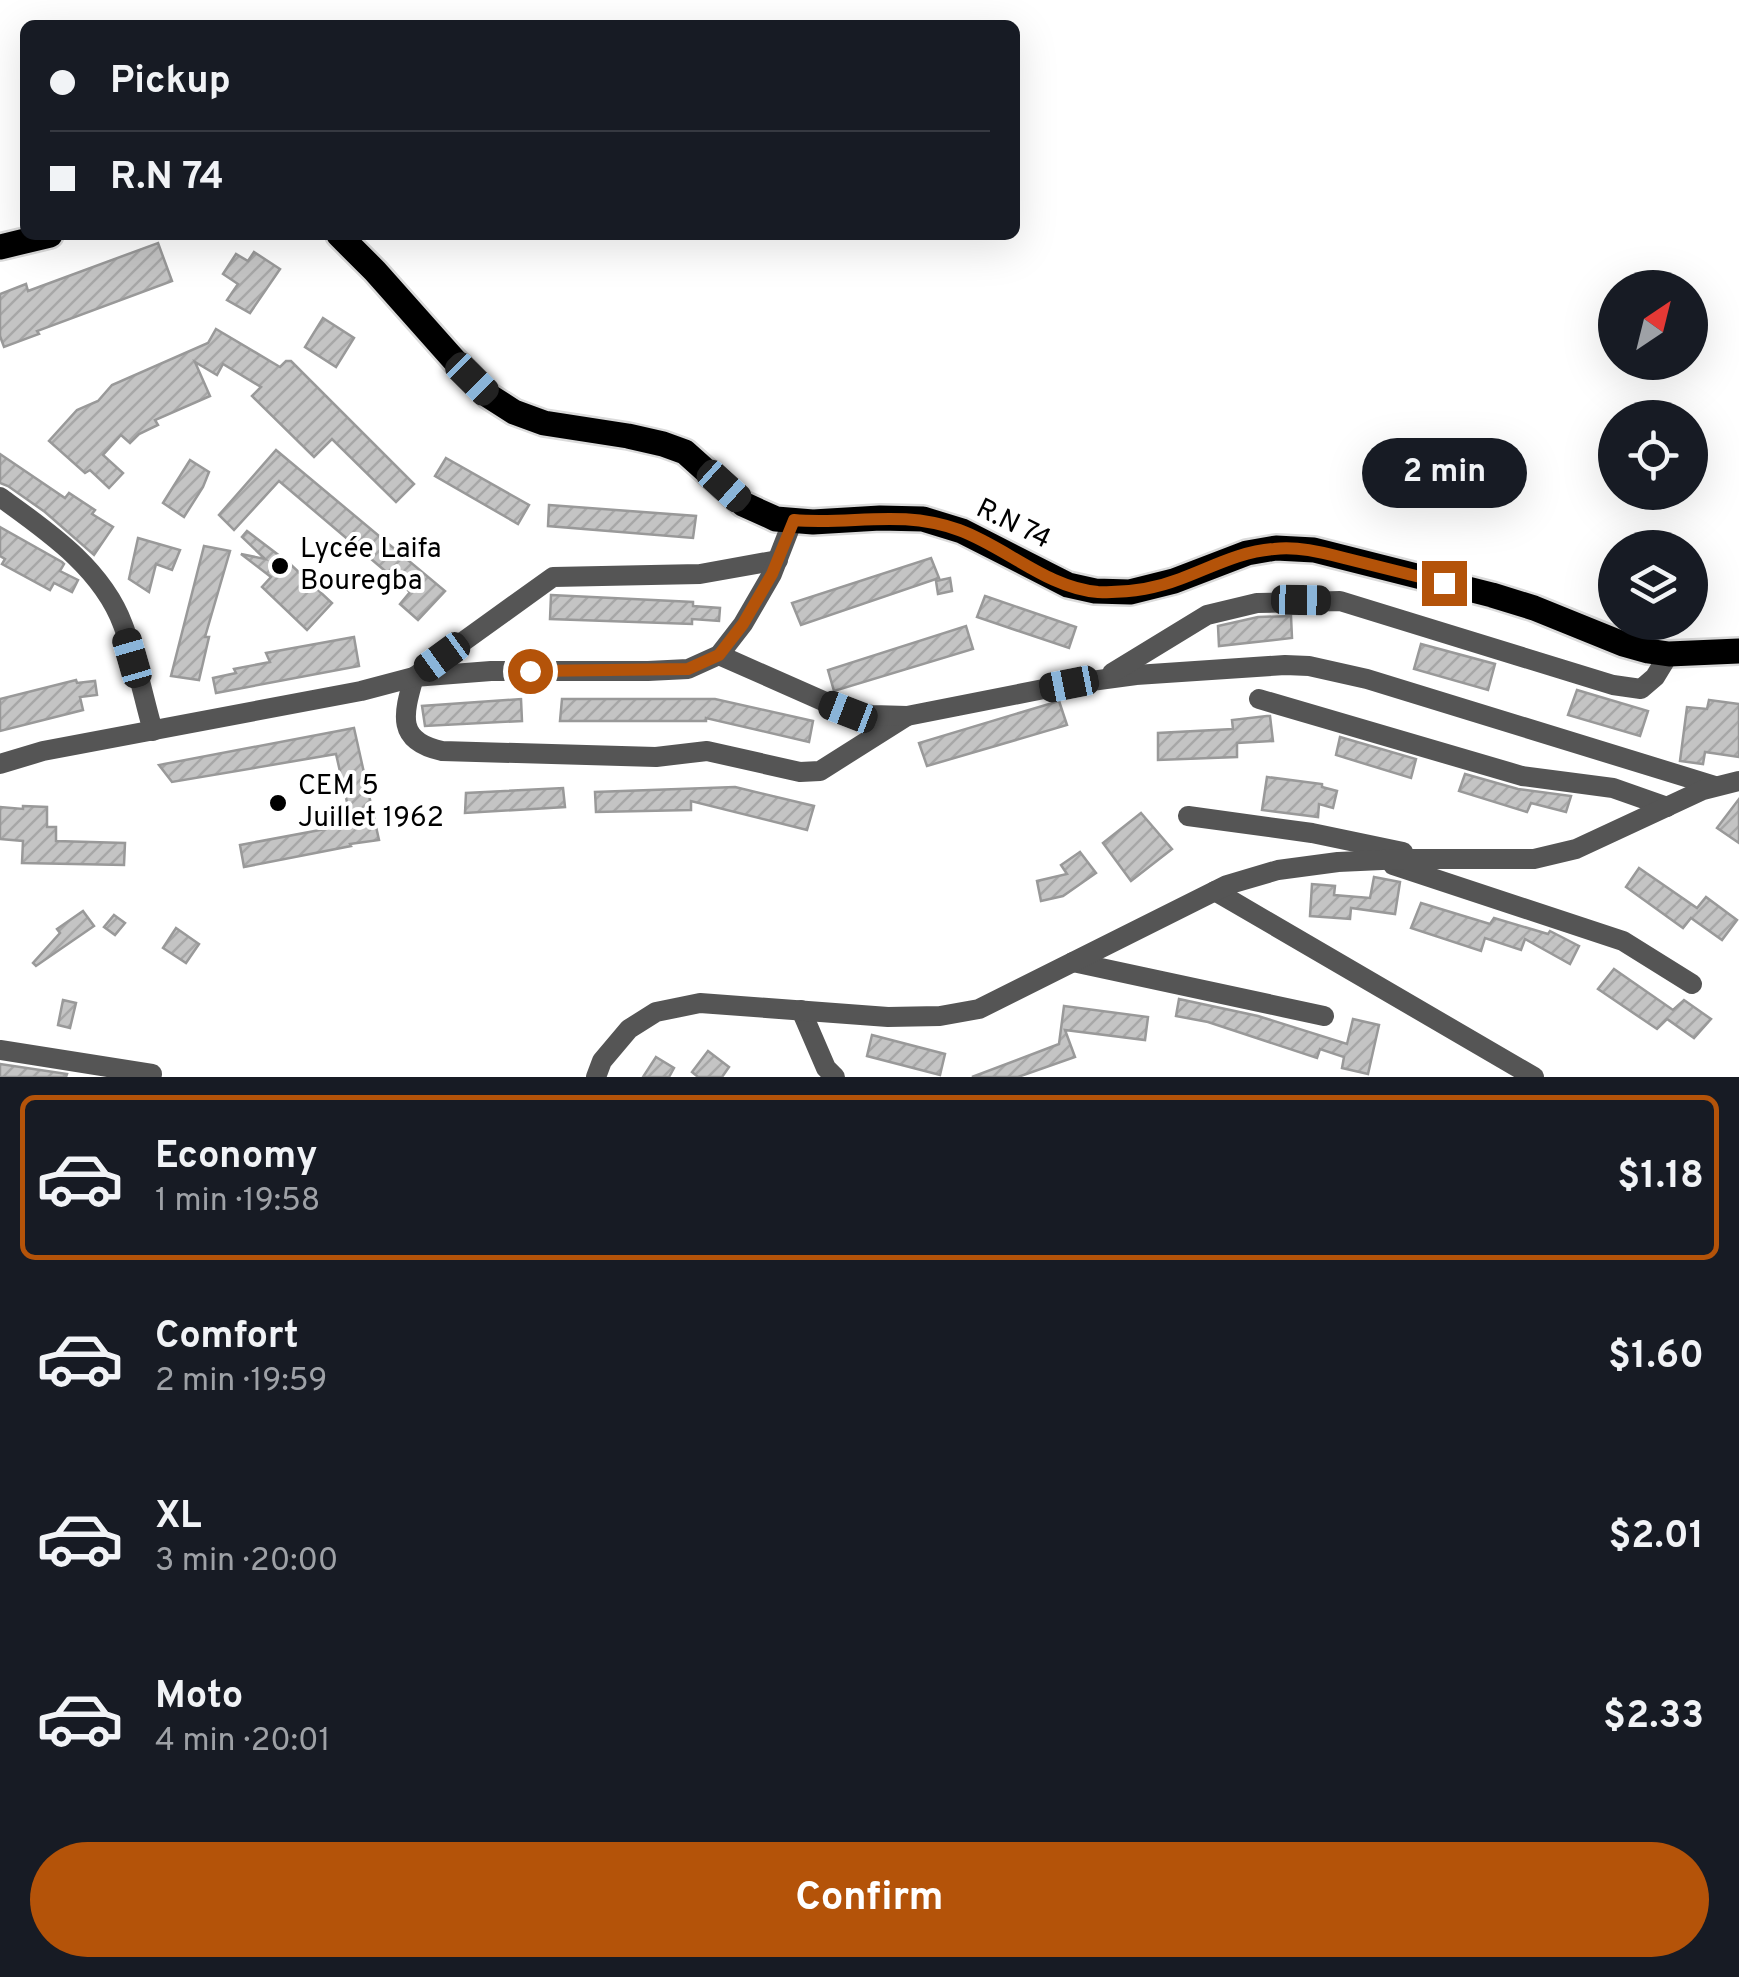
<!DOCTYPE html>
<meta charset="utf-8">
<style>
body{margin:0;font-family:Overpass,sans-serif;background:#242831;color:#f1f3f6;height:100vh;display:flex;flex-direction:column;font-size:38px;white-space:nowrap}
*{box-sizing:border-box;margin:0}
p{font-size:32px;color:#9ea1a6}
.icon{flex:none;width:55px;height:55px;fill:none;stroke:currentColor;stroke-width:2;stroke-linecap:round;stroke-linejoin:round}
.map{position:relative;height:1077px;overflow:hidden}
.drawer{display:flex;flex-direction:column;background:#171b24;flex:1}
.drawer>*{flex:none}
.hud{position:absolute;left:20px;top:20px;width:1000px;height:220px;border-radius:15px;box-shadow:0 10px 40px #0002;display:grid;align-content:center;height:220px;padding:0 30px;background:#171b24}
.needle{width:65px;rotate:35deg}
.controls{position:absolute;left:1598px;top:270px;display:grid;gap:20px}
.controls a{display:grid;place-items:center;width:110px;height:110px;border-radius:50%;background:#171b24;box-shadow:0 10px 40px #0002;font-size:50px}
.end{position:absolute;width:45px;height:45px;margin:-22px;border:12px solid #b45309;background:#fff;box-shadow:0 0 0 5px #fff}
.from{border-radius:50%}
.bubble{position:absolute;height:70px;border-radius:35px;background:#171b24;box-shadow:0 10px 40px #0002;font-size:32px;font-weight:700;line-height:70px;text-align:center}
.car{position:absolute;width:30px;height:60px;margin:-30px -15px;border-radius:12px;box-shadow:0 0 8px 2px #0007;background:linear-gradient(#222 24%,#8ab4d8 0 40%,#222 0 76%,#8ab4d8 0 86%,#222 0)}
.hud b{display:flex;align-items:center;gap:35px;height:95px;font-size:38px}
.hud b+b{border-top:2px solid #363941}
.hud i{width:25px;height:25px;background:#f1f3f6}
ul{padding:18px 0 0;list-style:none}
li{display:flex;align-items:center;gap:30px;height:165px;margin:0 20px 15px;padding:0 10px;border:5px solid transparent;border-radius:15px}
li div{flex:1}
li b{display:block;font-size:38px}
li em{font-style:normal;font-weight:700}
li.current{border-color:#b45309}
li>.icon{width:90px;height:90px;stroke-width:1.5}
.primary-button{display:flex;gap:20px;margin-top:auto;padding:20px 30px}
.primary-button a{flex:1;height:115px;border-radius:60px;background:#b45309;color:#fff;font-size:40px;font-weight:700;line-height:115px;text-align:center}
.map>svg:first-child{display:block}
.building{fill:url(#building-hatch);stroke:#999;stroke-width:2.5}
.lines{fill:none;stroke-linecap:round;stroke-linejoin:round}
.major-casing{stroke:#dbdbdb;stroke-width:30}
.minor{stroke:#555;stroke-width:20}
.major{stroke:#000;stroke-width:25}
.route{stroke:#b45309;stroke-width:12}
.poi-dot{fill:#000;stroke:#fff;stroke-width:4}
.labels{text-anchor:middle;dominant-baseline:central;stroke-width:8;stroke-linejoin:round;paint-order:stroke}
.street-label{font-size:28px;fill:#000;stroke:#fff}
.poi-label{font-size:28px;fill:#000;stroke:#fff;text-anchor:start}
</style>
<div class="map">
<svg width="1739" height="1077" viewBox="0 0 1739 1077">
<defs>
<pattern id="building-hatch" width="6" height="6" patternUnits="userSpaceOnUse" patternTransform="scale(2.5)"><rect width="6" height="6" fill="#c4c4c4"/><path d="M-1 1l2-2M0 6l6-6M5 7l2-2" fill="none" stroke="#a7a7a7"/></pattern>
</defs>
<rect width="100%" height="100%" fill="#fff"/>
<g class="building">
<polygon points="158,243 172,281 37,331 39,334 4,347 0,336 0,294 26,284 28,291"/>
<polygon points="254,252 280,269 250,313 227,300 238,284 223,274 236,254 248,261"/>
<polygon points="323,318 354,338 336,367 305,347"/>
<polygon points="216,329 280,367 286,361 291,361 414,484 396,502 332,439 314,457 252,396 261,387 223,364 217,375 195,362 210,396 155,420 158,425 139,434 130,443 121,435 103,455 123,473 109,488 90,470 85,473 49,441 77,410 98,401 112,385 208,343"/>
<polygon points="276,450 445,591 418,620 400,604 410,592 279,481 234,530 219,515"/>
<polygon points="0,454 65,498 69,493 95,510 92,514 113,527 94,555 45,512 8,486 0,483"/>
<polygon points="446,458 529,505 518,524 435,476"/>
<polygon points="190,460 209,472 203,487 184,517 163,503"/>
<polygon points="549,505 696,516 693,538 548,526"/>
<polygon points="0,527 62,562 64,564 60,571 78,580 72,592 54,583 50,590 2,564 5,559 0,556"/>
<polygon points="247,531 289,563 332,603 307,630 262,587 271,577 241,554 265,559 242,537"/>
<polygon points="138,538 180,550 172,570 156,564 149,592 129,579"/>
<polygon points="204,546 230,551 205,637 209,637 199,680 171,676"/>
<polygon points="931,558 939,578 801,625 792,603"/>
<polygon points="950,578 952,591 938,594 936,581"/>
<polygon points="551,595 693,602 693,606 720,608 719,621 692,619 692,624 550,619"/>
<polygon points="985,596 1076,627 1069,648 977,617"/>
<polygon points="1291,616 1292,638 1219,646 1218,626 1258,617"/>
<polygon points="966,626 973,649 834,691 828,670"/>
<polygon points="354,637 359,666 216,693 213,678 236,673 234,669 270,662 266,653"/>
<polygon points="1421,644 1495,664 1488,690 1414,669"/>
<polygon points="76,680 77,683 95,681 97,695 80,697 83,710 0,731 0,699"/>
<polygon points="1577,690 1648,711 1640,736 1568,715"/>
<polygon points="521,699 522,721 425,726 422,706"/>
<polygon points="562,699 715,699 813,721 809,742 706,718 706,721 560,721"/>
<polygon points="1709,700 1739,704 1739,757 1705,752 1703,764 1680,761 1687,707 1707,709"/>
<polygon points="1059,701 1067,725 927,766 919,743"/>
<polygon points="1267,716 1270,716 1273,741 1237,743 1237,757 1158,760 1158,733 1233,729 1232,720"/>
<polygon points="354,728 379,840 350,844 351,846 244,867 240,845 352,824 336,754 172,782 159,765"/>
<polygon points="1340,737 1416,759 1411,778 1336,755"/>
<polygon points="1465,774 1518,789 1571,796 1566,812 1531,803 1527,812 1459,791"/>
<polygon points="1267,777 1322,784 1322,787 1337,791 1333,808 1319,804 1318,817 1262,810"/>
<polygon points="735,787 814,806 807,830 691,801 691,810 596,812 595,792"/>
<polygon points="563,788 565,807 465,813 466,793"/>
<polygon points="1739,799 1739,843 1717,828"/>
<polygon points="23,806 47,807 47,827 56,827 56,841 125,843 124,865 22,863 23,841 0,839 0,807 23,809"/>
<polygon points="1141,813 1172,849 1131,881 1103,843"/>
<polygon points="1080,852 1096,873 1063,896 1041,901 1037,881 1067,874 1061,865"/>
<polygon points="1639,868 1697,908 1706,897 1737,920 1722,940 1691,918 1683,928 1626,887"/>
<polygon points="1374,877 1400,882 1395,914 1351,908 1350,919 1310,916 1312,884 1335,886 1334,895 1370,898"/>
<polygon points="1421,903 1490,924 1494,918 1548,934 1550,931 1579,946 1570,964 1525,939 1521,950 1485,938 1481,951 1411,928"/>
<polygon points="83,911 94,926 36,966 33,963 60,933 57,929"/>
<polygon points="114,915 125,923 115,935 104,927"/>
<polygon points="176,928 199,944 186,963 163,948"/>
<polygon points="1614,969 1673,1010 1684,1000 1711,1019 1694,1038 1667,1019 1657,1029 1598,989"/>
<polygon points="1179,999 1258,1016 1347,1044 1353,1019 1379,1025 1368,1074 1342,1068 1344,1057 1320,1049 1317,1058 1208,1022 1176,1016"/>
<polygon points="63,1000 76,1003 70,1028 58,1025"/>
<polygon points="1064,1006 1148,1017 1145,1040 1065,1030 1075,1057 1018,1077 972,1077 1059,1044"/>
<polygon points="872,1035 945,1054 940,1075 867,1056"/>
<polygon points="708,1051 729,1067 722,1077 698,1077 692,1072"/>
<polygon points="656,1057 674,1068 669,1077 643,1077"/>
<polygon points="0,1064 67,1074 66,1077 0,1077"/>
</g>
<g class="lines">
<g class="major-casing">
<g id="major">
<polyline points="339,235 375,271 455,361 489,396 514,412 544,423 628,436 663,444 685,452 743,504 776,519 813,522 880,518 923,519 962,531 1068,585 1095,591 1130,592 1174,581 1247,553 1276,548 1314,550 1492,595 1534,608 1623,644 1648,651 1669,654 1739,651"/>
<polyline points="0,247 50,235"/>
</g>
</g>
<g class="minor">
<path d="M0,497C47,531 102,568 123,625C136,659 143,696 153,731"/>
<path d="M778,560L700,574L553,577L414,677C403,715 396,741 442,751L656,757L707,751L800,772L820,771L907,716"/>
<polyline points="719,655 848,712 872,715 907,716 1069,684 1136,675 1285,665 1309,666 1367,679 1715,786"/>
<polyline points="1112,673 1207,615 1257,603 1340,601 1613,685 1641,689 1655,677 1669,654"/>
<polyline points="1259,699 1522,776 1613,788 1667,807"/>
<polyline points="0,764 43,751 361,691 414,677 491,671 648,671 688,669 719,655 743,624 772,574 793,520"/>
<polyline points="1188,816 1312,833 1403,852"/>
<polyline points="1393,865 1623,941 1692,984"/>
<polyline points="1215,891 1534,1077"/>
<polyline points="1073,962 1324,1016"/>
<polyline points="801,1010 826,1068 835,1077"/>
<polyline points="0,1050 152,1074"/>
<polyline points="596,1077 602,1061 629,1029 656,1012 700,1003 888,1017 940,1016 979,1009 1227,885 1278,870 1338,862 1404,859 1534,859 1576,849 1703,790 1739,781"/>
</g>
<use href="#major" class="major"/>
</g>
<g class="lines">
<path class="route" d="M530,671L688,669L719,655L743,624L772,574L794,520C853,525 900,509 959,530C1006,547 1047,588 1098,592C1125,593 1154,589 1180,579C1210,568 1241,551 1274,549C1299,546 1324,553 1348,559C1380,567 1412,575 1444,583"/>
</g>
<g class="poi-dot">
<circle cx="280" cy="566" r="10"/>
<circle cx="278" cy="803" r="10"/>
</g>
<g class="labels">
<g class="street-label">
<text transform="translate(1013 525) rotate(26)">R.N 74</text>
</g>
<g class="poi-label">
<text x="300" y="550">Lycée Laifa<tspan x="300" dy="32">Bouregba</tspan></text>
<text x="298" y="787">CEM 5<tspan x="298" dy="32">Juillet 1962</tspan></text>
</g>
</g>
</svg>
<div class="controls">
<a><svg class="needle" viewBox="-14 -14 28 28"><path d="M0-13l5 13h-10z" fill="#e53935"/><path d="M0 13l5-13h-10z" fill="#9ea1a6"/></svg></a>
<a><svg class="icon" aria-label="locate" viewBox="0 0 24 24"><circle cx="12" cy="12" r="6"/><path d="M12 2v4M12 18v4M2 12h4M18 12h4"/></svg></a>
<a><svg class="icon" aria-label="layers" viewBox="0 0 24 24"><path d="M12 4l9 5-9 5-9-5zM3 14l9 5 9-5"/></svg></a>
</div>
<i class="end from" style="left:530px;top:671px"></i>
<i class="end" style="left:1444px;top:583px"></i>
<div class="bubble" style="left:1362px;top:438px;width:165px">2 min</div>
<i class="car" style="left:472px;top:379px;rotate:135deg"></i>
<i class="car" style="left:724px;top:486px;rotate:132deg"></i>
<i class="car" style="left:1301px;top:600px;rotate:91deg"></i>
<i class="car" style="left:442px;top:657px;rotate:234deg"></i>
<i class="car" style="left:132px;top:658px;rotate:344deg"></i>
<i class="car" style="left:1069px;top:684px;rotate:259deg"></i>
<i class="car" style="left:848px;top:712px;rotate:291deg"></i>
<div class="hud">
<b><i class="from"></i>Pickup</b>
<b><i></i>R.N 74</b>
</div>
</div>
<section class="drawer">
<ul>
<li class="current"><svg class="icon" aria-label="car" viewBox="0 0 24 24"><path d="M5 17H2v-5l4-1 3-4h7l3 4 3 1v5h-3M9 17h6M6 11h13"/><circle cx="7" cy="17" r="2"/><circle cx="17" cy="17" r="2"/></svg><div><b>Economy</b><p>1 min · 19:58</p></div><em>$1.18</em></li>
<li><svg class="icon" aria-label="car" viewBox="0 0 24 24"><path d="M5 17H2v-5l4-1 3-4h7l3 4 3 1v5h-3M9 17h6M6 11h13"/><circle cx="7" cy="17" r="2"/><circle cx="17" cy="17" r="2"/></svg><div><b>Comfort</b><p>2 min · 19:59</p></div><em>$1.60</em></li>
<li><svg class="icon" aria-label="car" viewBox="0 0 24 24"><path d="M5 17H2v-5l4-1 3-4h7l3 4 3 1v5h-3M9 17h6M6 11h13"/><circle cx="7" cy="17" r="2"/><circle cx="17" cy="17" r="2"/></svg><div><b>XL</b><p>3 min · 20:00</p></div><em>$2.01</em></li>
<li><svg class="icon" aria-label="car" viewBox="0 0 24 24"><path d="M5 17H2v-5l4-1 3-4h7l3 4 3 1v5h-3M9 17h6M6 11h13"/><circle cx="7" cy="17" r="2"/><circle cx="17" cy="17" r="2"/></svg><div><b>Moto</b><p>4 min · 20:01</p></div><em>$2.33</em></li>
</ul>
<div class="primary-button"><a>Confirm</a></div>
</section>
